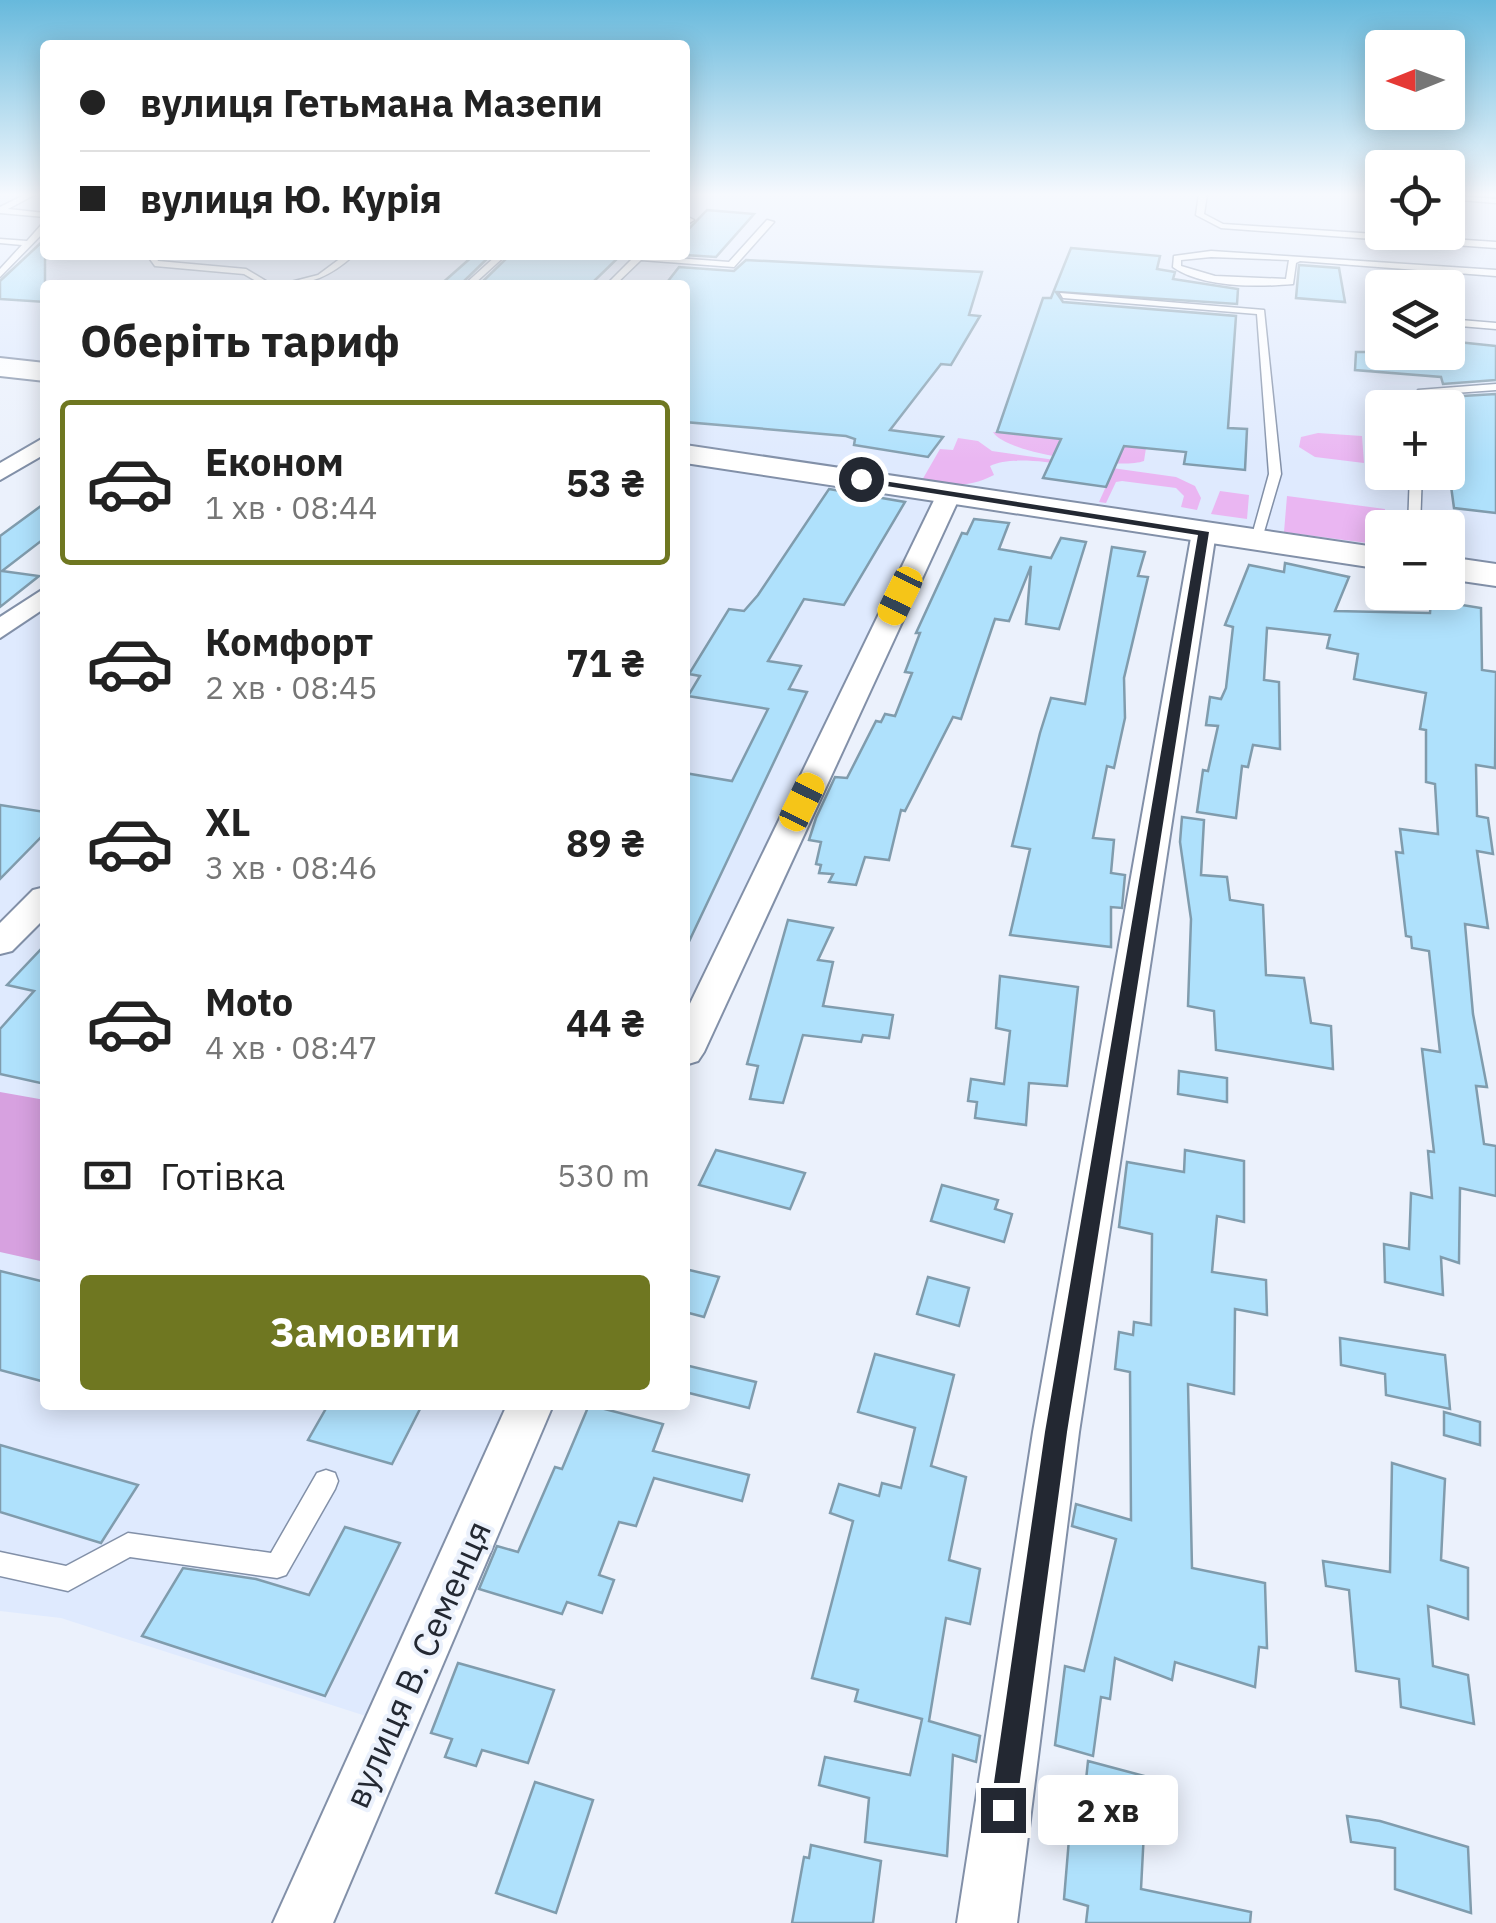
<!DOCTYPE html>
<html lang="uk">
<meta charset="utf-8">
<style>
body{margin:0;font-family:"IBM Plex Sans",sans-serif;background:#f2f2f2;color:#222;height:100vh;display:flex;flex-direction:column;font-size:38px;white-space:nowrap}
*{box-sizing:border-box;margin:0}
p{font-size:32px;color:#767676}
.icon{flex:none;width:55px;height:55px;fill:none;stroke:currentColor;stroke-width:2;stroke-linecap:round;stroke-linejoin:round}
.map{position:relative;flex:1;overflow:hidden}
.drawer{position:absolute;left:40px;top:280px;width:650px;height:1130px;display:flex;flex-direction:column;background:#fff;border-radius:10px;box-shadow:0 5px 25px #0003}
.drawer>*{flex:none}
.guide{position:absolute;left:40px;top:40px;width:650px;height:220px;border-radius:10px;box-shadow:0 5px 25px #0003;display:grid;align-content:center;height:220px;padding:0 40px;background:#fff}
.needle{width:65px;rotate:269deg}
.buttons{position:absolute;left:1365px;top:30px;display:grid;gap:20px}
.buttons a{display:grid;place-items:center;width:100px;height:100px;border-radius:10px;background:#fff;box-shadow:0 5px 25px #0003;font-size:50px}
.end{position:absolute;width:45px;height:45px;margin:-22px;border:12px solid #232832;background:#fff;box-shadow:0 0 0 5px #fff}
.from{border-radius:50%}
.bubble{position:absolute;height:70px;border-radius:10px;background:#fff;box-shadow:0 5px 25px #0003;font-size:32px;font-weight:700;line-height:70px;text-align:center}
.car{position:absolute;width:30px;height:60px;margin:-30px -15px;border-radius:12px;box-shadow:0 0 8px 2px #0007;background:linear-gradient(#f5c518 24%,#345 0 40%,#f5c518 0 76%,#345 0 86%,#f5c518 0)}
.guide b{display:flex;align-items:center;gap:35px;height:95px;font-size:38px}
.guide b+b{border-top:2px solid #e0e0e0}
.guide i{width:25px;height:25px;background:#222}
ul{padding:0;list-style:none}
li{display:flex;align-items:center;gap:30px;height:165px;margin:0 20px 15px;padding:0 20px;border:5px solid transparent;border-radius:10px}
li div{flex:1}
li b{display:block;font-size:38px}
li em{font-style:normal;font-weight:700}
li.active{border-color:#6f7721}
li>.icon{width:90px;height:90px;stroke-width:1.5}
h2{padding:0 40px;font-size:45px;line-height:120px}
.pay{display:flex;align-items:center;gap:25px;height:110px;padding:0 40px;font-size:38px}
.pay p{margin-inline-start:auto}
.action{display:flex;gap:20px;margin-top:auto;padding:20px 40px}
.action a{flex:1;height:115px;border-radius:10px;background:#6f7721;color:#fff;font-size:40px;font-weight:700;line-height:115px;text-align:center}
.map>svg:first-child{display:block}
.built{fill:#dfeafe;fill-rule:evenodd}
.green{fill:#eab6f2}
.forest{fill:#d7a1e0}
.building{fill:#afe1fc;stroke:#809cad;stroke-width:2.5}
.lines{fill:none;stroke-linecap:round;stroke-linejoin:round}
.lane-casing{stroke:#8290a8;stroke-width:3}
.street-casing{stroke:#8290a8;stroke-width:4}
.secondary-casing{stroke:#8290a8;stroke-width:4}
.lane{fill:#fff;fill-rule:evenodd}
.street{fill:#fff;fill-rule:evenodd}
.secondary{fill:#fff;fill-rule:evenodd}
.route{fill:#232832}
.labels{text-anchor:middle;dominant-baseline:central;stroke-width:8;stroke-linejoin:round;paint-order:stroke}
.near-street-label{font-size:35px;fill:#232832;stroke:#ebf1fc}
</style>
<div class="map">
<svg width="1496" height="1923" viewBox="0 0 1496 1923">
<rect width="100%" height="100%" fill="#ebf1fc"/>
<g class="built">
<polygon points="0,194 45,194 45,255 498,255 465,285 45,285 45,372 0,367"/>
<path d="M685,194H1382V232H1448V194H1496V566L1448,559V528H1382V550L850,477L939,497L685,1027V285H474L509,255H685ZM1382,288H1448V352H1382ZM1382,408H1448V472H1382Z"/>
<polygon points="45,596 45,1405 514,1405 372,1718 61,1618 0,1611 0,631"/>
</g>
<g class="green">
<path d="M993,432L1146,448L1144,461C1120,470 1005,454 993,432Z"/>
<polygon points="1318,433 1362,436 1364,463 1315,457 1299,447 1301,437"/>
<path d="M958,438L978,441L992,451L1176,477L1195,486L1201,498L1197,510L1181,507L1184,496L1176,488L1122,481L1116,482L1106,503L1099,502L1112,473C1081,468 1017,452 990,466L994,475C969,488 949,486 921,482L940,449L953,450Z"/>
<polygon points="1220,491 1249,495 1247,519 1211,514"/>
<polygon points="1287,496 1385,509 1382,545 1284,532"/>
</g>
<polygon class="forest" points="0,1092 45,1100 45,1262 0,1252"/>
<g class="building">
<polygon points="707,210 754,214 716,257 685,255 685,233"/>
<polygon points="45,239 45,302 0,299 0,281"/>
<polygon points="1071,248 1160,256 1157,269 1175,272 1173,279 1238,289 1237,304 1056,292 1063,302 1236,316 1228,428 1247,429 1245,470 1184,464 1186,452 1124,446 1106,487 1043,478 1061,439 997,432 1043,298 1051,298"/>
<polygon points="474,255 491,255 460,285 440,285"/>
<polygon points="510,255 621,255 590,285 479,285"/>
<polygon points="746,260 982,272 969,315 980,316 951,365 941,364 890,430 943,437 928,457 854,445 855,439 846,436 685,422 685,285 665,285 679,267 734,271"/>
<polygon points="1299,265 1339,268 1345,302 1296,298"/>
<polygon points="1448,341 1496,346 1496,380 1443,384 1441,377 1355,370 1356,352 1448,352"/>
<polygon points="1496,394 1496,513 1454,508 1448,464 1461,465 1446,397"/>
<polygon points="829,489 905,502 844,605 804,599 768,661 801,666 789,689 807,692 685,950 685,773 732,781 768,709 688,696 700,676 689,674 729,609 744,611 758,595"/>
<polygon points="45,503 45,538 2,571 39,576 0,607 0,536"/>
<polygon points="974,519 1009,523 999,549 1051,558 1061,538 1086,542 1059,629 1026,624 1031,566 1009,621 995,619 961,719 953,717 905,811 901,810 889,860 865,857 856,885 829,882 833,874 819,873 821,865 816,864 821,842 809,840 816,818 835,777 847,778 876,721 881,722 885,714 895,716 912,673 905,672 920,633 916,633 962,533 967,534"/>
<polygon points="1112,547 1145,552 1138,576 1148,577 1124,678 1125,718 1114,768 1107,766 1093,838 1114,840 1111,873 1125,875 1122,908 1111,907 1111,947 1010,935 1030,849 1012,846 1040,733 1051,698 1085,704"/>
<polygon points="1285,563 1349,577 1335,611 1430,613 1431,600 1481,608 1482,670 1496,672 1495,768 1476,765 1477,816 1488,818 1493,854 1477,851 1488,928 1465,924 1473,1014 1487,1087 1476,1086 1484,1144 1496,1146 1496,1196 1460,1188 1459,1263 1441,1257 1443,1295 1385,1282 1384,1244 1409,1249 1411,1193 1432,1198 1428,1151 1434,1152 1422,1049 1440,1052 1429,951 1412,948 1411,937 1406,936 1396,852 1403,853 1400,829 1438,834 1435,784 1426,782 1426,730 1420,729 1426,693 1354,679 1358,654 1327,648 1330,635 1267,628 1264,680 1279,682 1280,749 1253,745 1248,767 1242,766 1236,818 1197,812 1203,770 1208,771 1218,726 1206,725 1210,697 1221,699 1226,688 1233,627 1225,625 1249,565 1284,572"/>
<polygon points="0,805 45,812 45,833 0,879"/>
<polygon points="1182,817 1204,820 1201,875 1227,877 1230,900 1263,905 1266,975 1304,978 1311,1023 1331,1026 1333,1069 1216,1050 1214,1011 1188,1006 1191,919 1180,842"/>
<polygon points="788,920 833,928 818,960 833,962 823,1006 893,1015 889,1038 863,1035 861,1042 803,1035 783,1103 750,1099 758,1066 747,1064"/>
<polygon points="45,945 45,1084 0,1074 0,1029 34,991 7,985"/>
<polygon points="1000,976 1078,987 1067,1086 1029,1083 1026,1125 975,1118 977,1102 968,1101 971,1079 1004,1084 1010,1031 996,1028"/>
<polygon points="1179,1071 1227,1078 1227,1102 1178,1094"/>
<polygon points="716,1150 805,1173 790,1209 699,1185"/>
<polygon points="1185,1150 1244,1161 1244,1222 1217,1216 1212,1272 1266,1280 1267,1315 1235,1309 1234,1394 1188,1384 1192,1568 1265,1583 1267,1648 1259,1647 1255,1687 1175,1662 1172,1680 1115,1658 1110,1699 1101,1697 1093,1756 1055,1745 1065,1666 1084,1671 1116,1539 1072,1526 1076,1504 1131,1520 1130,1372 1115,1369 1119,1332 1133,1335 1134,1322 1151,1325 1152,1234 1119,1227 1127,1162 1184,1172"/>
<polygon points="942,1185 998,1200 995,1209 1012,1214 1004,1242 931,1221"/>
<polygon points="685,1269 719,1277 704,1317 685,1312"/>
<polygon points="0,1271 45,1282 45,1382 0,1370"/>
<polygon points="928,1277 969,1288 959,1326 917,1314"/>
<polygon points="1340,1338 1445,1355 1450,1409 1386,1395 1385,1374 1341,1365"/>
<polygon points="875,1354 954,1375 931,1466 966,1477 949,1560 980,1569 970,1624 946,1618 929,1721 980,1736 976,1762 953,1755 947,1856 865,1842 869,1798 819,1785 825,1757 910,1775 922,1719 855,1701 858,1690 812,1678 853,1521 830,1513 839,1484 879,1496 882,1483 901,1488 915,1428 858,1412"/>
<polygon points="685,1365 756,1382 749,1408 685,1392"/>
<polygon points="328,1405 422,1405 392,1464 308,1440"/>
<polygon points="589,1405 663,1424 653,1451 749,1475 742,1501 654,1478 636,1526 619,1522 599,1575 614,1580 602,1613 567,1602 562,1614 479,1589 497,1546 518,1552 555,1467 562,1469"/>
<polygon points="1444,1412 1480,1422 1480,1445 1444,1435"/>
<polygon points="0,1445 138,1485 101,1543 0,1512"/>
<polygon points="1392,1463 1445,1479 1441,1560 1468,1568 1468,1619 1428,1606 1433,1666 1468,1675 1474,1724 1401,1707 1399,1679 1356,1671 1349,1590 1326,1586 1323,1561 1390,1572"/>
<polygon points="345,1527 400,1543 325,1696 142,1636 183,1568 256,1579 309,1595"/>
<polygon points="458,1663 554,1690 528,1763 482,1750 476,1766 445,1757 452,1739 431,1733"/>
<polygon points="1088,1761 1159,1780 1158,1815 1145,1812 1141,1889 1251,1912 1250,1923 1086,1923 1088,1906 1064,1899 1071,1815 1082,1818"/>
<polygon points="535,1782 593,1800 556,1913 496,1893"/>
<polygon points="1347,1816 1380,1821 1468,1847 1471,1913 1395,1889 1395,1848 1351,1842"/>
<polygon points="811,1845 881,1861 873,1923 792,1923 804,1857 809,1858"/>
</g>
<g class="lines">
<g class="lane-casing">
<g id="lane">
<polygon points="26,194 36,194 8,209 45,213 45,217 0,213 0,207"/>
<polygon points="1199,194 1207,194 1204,214 1223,224 1496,242 1496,248 1221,228 1196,215"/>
<polygon points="1448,195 1496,199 1496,203 1448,199"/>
<polygon points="690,218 694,220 685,226 685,220"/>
<polygon points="767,220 774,222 734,267 641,260 615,285 606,285 636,255 729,262"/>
<polygon points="42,224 45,224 45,231 0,277 0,269 22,245 0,243 0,239 27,241"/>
<path d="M1211,251L1496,270V276L1300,261L1296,263L1293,284C1257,287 1203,288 1173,267L1174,256ZM1211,257L1289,260L1286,279L1215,276L1181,266V260Z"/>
<polygon points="147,255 155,255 158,261 246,269 266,281 262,285 252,285 256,281 244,274 155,266"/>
<path d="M345,255H354C331,276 310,285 279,285L318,275Z"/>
<polygon points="497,255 506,255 473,285 464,285"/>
<polygon points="1060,293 1264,310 1281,474 1261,542 1251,539 1269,474 1257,314 1063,298"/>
<polygon points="1448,319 1496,323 1496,329 1448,325"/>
<polygon points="1496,384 1496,390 1427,395 1426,408 1416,408 1418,390"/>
<polygon points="1410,472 1422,472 1420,528 1408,528"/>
<polygon points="326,1470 335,1473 338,1481 335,1489 286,1575 277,1578 130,1557 68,1591 0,1576 0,1552 66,1566 128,1533 271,1553 317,1473"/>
</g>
</g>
<g class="street-casing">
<g id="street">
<polygon points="45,437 45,454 0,480 0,463"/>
<polygon points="950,485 962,492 704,1052 698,1061 685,1065 685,1014 938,492"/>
<polygon points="1204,525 1216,532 1079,1432 1017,1923 957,1923 1033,1432 1192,532"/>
<polygon points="45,588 45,608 0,638 0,617"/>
<polygon points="45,887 45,918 12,951 0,954 0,923 33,890"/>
<polygon points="507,1405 553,1405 333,1923 273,1923"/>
</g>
</g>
<g class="secondary-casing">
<g id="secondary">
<polygon points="0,358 45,363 45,381 0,376"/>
<polygon points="685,445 1382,548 1382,569 685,463"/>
<polygon points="1448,557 1496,564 1496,586 1448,579"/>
</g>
</g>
<use href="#lane" class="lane"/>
<use href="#street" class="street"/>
<use href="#secondary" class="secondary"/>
</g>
<linearGradient id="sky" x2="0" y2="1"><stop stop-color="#67b9dc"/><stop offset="0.42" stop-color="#f6f9fe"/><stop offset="1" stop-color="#f6f9fe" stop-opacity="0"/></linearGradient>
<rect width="1496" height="463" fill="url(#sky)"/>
<polygon class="route" points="858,477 1209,532 1067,1432 1016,1810 1013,1819 1003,1823 994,1819 990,1810 1045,1432 1198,535 861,482"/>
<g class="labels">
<g class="near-street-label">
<text transform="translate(417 1664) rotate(-66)">вулиця В. Семенця</text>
</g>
</g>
</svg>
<div class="buttons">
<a><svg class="needle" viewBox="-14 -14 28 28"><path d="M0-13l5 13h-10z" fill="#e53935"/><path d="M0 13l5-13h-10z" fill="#767676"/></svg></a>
<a><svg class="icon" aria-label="locate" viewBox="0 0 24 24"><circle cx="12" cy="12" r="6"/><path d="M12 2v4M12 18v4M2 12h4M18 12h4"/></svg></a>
<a><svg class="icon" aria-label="layers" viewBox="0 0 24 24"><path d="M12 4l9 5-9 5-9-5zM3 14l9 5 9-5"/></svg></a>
<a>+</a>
<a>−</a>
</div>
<i class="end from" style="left:861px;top:479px"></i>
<i class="end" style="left:1003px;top:1810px"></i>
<div class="bubble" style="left:1038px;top:1775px;width:140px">2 хв</div>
<i class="car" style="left:900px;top:596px;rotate:206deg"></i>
<i class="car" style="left:802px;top:802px;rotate:26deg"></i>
<div class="guide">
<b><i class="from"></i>вулиця Гетьмана Мазепи</b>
<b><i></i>вулиця Ю. Курія</b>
</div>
<section class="drawer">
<h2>Оберіть тариф</h2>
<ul>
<li class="active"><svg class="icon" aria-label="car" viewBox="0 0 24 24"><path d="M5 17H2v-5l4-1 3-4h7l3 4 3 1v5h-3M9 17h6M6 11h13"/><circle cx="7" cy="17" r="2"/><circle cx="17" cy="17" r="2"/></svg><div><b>Економ</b><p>1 хв · 08:44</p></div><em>53 ₴</em></li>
<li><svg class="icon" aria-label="car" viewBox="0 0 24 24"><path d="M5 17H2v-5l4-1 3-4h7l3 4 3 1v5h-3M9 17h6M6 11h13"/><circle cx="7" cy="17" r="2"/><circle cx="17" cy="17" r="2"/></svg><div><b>Комфорт</b><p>2 хв · 08:45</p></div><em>71 ₴</em></li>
<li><svg class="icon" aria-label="car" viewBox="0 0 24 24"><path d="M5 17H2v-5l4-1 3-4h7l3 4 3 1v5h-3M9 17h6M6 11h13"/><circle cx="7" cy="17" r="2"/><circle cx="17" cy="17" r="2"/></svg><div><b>XL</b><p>3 хв · 08:46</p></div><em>89 ₴</em></li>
<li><svg class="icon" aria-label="car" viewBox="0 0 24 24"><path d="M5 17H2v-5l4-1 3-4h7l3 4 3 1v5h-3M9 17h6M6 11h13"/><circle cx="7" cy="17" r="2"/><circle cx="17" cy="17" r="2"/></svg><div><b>Moto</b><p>4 хв · 08:47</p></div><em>44 ₴</em></li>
</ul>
<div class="pay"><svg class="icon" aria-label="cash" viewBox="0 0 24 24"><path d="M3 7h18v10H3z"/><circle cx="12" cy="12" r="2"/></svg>Готівка<p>530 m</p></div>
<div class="action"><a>Замовити</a></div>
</section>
</div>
